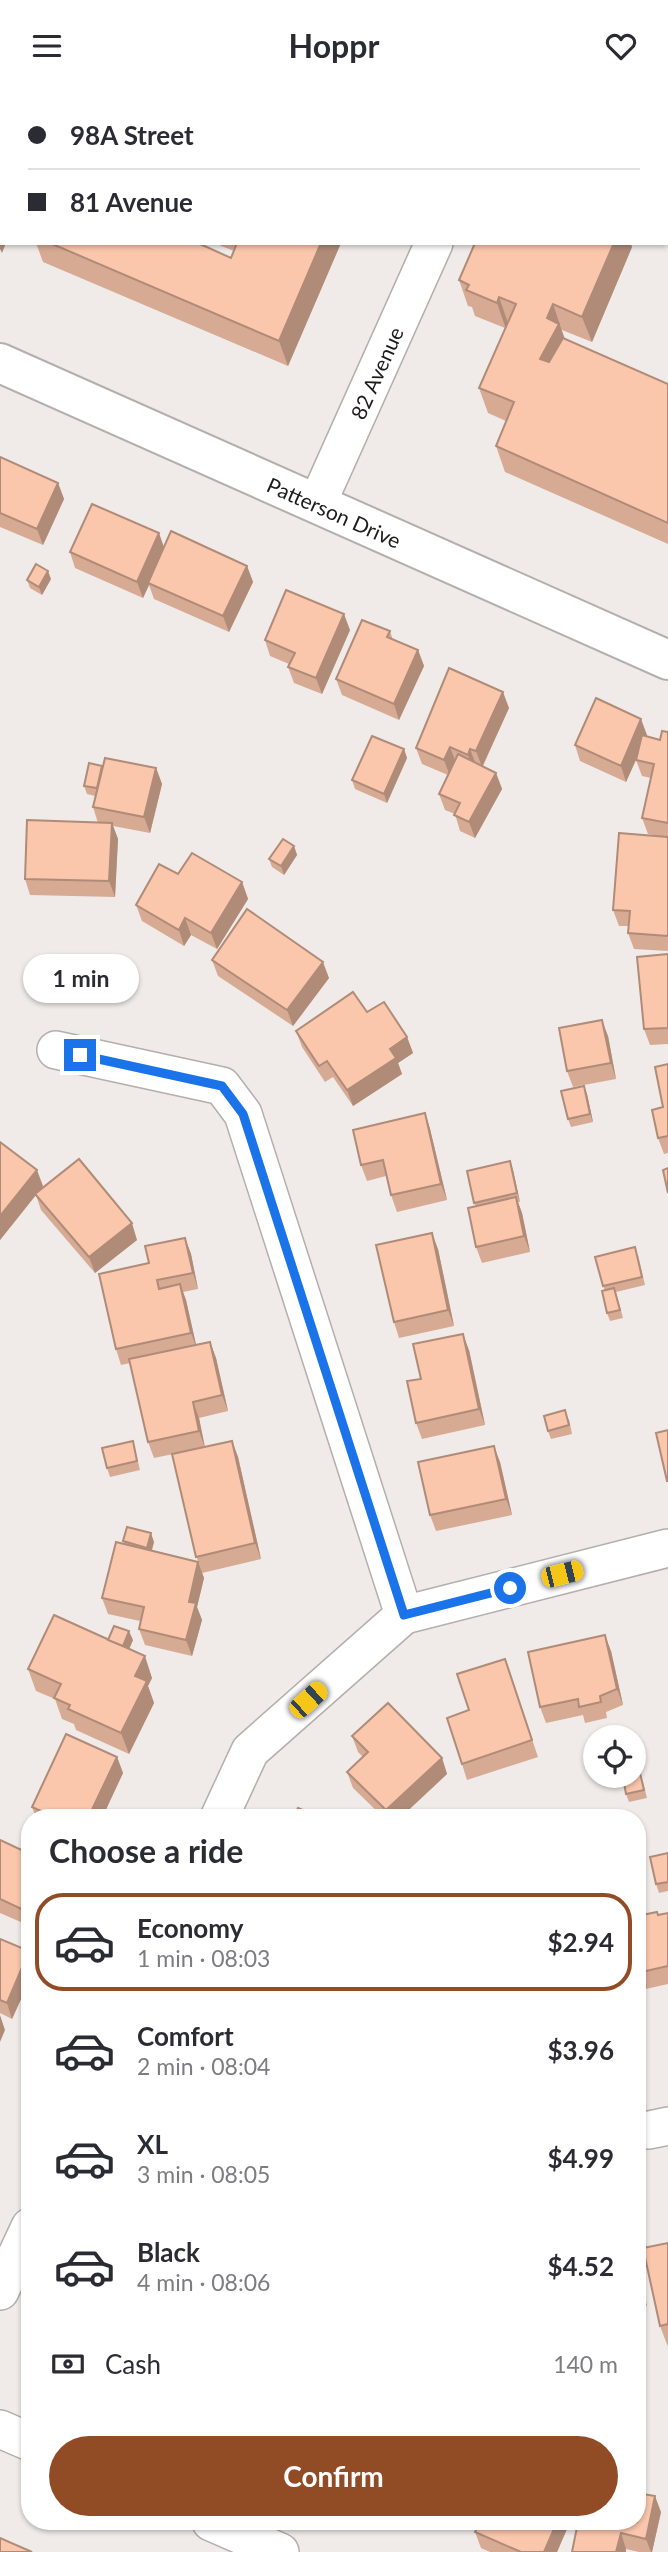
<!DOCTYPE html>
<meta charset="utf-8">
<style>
body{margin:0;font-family:Lato,sans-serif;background:#f7f7f7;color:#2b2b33;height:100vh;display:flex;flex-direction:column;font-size:26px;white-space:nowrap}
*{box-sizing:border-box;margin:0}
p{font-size:23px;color:#7c7c81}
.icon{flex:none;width:38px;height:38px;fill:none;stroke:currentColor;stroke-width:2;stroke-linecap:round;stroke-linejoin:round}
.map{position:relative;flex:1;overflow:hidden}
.panel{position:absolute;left:21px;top:1718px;width:625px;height:721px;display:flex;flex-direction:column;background:#fff;border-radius:28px;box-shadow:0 2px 5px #0004}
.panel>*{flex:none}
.hud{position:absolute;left:0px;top:0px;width:668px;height:154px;box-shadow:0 2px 5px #0004;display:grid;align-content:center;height:154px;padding:0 28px;background:#fff}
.tools{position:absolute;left:583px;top:1634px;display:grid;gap:14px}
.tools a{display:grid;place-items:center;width:63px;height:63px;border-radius:50%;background:#fff;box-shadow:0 2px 5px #0004;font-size:35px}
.end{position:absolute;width:32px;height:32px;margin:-16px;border:9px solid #1a73e8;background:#fff;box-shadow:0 0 0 4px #fff}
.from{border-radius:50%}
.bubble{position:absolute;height:49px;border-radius:24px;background:#fff;box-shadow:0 2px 5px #0004;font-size:23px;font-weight:700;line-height:49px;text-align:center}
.car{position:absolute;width:21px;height:42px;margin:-21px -10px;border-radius:9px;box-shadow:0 0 5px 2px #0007;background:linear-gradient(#f5c518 24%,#345 0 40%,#f5c518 0 76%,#345 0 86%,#f5c518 0)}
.hud b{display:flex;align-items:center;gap:24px;height:66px;font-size:26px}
.hud b+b{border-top:2px solid #e1e1e2}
.hud i{width:18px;height:18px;background:#2b2b33}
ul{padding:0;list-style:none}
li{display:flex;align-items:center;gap:21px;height:98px;margin:0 14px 10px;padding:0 14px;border:4px solid transparent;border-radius:28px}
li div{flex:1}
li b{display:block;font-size:26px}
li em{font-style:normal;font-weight:700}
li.current{border-color:#924c25}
li>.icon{width:63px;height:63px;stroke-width:1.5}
h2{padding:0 28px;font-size:32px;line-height:84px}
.pay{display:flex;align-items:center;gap:18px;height:77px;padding:0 28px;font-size:26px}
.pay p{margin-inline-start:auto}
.button{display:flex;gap:14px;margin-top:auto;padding:14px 28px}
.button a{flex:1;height:80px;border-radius:42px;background:#924c25;color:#fff;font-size:28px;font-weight:700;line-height:80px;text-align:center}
header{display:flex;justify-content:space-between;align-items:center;height:91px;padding:0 28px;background:#fff;font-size:32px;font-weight:700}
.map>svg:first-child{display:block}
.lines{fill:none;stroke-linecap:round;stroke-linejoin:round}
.street-casing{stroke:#b4aeac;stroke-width:40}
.secondary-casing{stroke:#b4aeac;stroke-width:42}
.street{stroke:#fff;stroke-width:37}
.secondary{stroke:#fff;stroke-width:38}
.wall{fill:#d7aa94}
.shaded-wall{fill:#af8b78}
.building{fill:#fac6ac;stroke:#af8b78;stroke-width:2}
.route{stroke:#1a73e8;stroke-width:9}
.labels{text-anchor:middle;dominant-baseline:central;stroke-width:5;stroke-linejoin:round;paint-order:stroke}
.street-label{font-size:21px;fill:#1e1c1b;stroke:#fef8f5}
</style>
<header><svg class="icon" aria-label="menu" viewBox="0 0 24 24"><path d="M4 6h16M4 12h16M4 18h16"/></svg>Hoppr<svg class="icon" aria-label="heart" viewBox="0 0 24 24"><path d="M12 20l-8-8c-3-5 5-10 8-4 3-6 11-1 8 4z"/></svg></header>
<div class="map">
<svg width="668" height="2461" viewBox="0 0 668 2461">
<rect width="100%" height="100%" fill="#f0ebe8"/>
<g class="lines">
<g class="street-casing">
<g id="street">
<polyline points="502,2 503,0"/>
<path id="s1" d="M317,413L434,152"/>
<polyline points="56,959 222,995 243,1023 404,1524"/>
<polyline points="219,1727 250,1660 404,1524 668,1457"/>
<polyline points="649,2039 668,2035"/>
<polyline points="0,2200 30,2136"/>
<polyline points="0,2338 30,2351"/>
<polyline points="211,2431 280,2461"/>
</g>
</g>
<g class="secondary-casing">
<g id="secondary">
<path id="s2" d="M0,272L668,569"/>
</g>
</g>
<use href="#street" class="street"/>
<use href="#secondary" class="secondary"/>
</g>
<g class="wall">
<polygon points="227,0 384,0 383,2 231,2"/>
<polygon points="36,152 204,152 205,156 231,167 234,160 214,152 341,152 288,275 43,171"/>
<polygon points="632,156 592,251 562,239 562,240 565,248 668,293 668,453 505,381 496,355 506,330 488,322 479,297 505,237 475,225 472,216 468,215 459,189"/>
<polygon points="0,366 58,392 64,408 43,454 0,436"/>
<polygon points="164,456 247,475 253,491 229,541 154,508 149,494 143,507 75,477 70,461"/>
<polygon points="51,488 42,504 30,497 27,489"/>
<polygon points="350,539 322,603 294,592 288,576 289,573 270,565 265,549"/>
<polygon points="390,540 393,549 418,559 424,575 399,629 342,604 336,588"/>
<polygon points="509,617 483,675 496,682 502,698 475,747 460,740 455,723 445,719 439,703 448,684 422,673 416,657"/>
<polygon points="668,641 668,860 634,858 628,842 629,835 619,835 613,819 659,745 648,743 642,727 651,687 642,685 636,669 626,691 580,670 575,654 647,644 646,645 660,649"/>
<polygon points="404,658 407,667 387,712 355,698 352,689"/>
<polygon points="102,675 156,677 162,693 150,742 113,735 118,748 115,806 30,804 25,788 98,732 93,716 95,705 87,703 84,695"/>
<polygon points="294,755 297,764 284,784 272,776 269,768"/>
<polygon points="178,783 242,791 248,808 217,858 191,844 184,855 142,830 136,814"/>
<polygon points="668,863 668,953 650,954 644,938"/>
<polygon points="212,869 329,887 293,935 218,885"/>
<polygon points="367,921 407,946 413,962 398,972 402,983 353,1015 333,986 325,991 302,956 296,940"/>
<polygon points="608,945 616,988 573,996 567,980"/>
<polygon points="668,973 668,1062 664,1063 658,1047 663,1016"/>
<polygon points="587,1003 593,1031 571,1036 568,1028"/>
<polygon points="425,1022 430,1038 447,1109 397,1121 391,1104 386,1085 367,1090 361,1074"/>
<polygon points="0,1051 43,1095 37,1102 137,1149 95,1182 41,1119 36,1104 0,1149"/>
<polygon points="510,1070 520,1111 518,1111 522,1122 530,1161 482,1172 476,1156 476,1115 474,1112"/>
<polygon points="185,1147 191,1163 198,1198 183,1201 186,1209 196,1254 210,1251 216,1267 228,1320 199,1327 205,1356 232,1350 238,1366 261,1468 202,1482 204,1487 197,1516 202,1529 192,1565 145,1554 139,1538 140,1530 108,1523 102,1507 124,1453 123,1450 154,1451 152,1459 198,1471 173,1363 154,1367 148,1351 130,1272 121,1274 116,1258 149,1172"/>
<polygon points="438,1158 454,1235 399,1247 394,1231"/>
<polygon points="638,1164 645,1194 616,1201 623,1227 610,1230 607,1222 605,1200 603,1195"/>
<polygon points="469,1259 485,1334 422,1348 416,1332 421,1288"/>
<polygon points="569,1328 572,1343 551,1348 548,1340"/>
<polygon points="133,1350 140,1379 110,1386 107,1377"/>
<polygon points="500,1371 512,1424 436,1440 430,1424"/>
<polygon points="109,1549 133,1549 129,1558 152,1587 148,1595 154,1612 129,1663 76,1639 74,1633 62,1628 55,1608 36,1600 28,1578"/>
<polygon points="611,1560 623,1614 606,1621 607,1627 585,1632 583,1624 546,1632 540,1616"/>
<polygon points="505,1568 538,1666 467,1689 462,1673 469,1619"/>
<polygon points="352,1645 442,1667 447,1683 400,1727 384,1727 353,1697 347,1681 363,1666 358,1661"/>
<polygon points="117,1666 123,1682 102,1727 36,1727 32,1716"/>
<polygon points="643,1691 647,1707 629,1711 626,1703"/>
<polygon points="0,1749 30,1763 30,1835 0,1822"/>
<polygon points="668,1762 668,1800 659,1802 656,1793"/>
<polygon points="668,1822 668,1893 637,1900 637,1825 658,1824"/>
<polygon points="0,1848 29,1860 30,1863 30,1888 12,1928 0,1922"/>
<polygon points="668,2152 668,2256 660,2235"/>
<polygon points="637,2188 643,2196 647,2215 637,2217"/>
<polygon points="661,2421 652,2461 639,2461 626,2458 626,2461 572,2461"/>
<polygon points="421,2431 439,2431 436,2438"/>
<polygon points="570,2431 557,2461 490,2461 481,2457 475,2441"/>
</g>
<g class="shaded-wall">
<polygon points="56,0 68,0 69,2 56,2"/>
<polygon points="364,0 384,0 383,2 363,2"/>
<polygon points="668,7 668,55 667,58 667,10"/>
<polygon points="2,122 2,152 6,152 2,162 0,158 0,126"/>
<polygon points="321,152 341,152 288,275 279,250"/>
<polygon points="614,152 631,152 632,156 592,251 582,226"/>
<polygon points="499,206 508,232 506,238 497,212"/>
<polygon points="553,213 568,258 549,293 540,268 547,227"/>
<polygon points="58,392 64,408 43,454 37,438"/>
<polygon points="159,442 165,459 148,492 149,494 143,507 137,491"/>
<polygon points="247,475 253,491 229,541 223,525"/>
<polygon points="48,480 51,488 42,504 39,496"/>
<polygon points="344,523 350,539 322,603 316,587"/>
<polygon points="418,559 424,575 399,629 394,613"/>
<polygon points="503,601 509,617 482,676 476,660"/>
<polygon points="641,628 647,644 626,691 621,675"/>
<polygon points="450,656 456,672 450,685 444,669"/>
<polygon points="404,658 407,667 387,712 384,703"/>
<polygon points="470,658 476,674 474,680 468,664"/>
<polygon points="156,677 162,693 150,742 144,726"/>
<polygon points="496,682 502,698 475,747 469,731"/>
<polygon points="112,732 118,748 115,806 109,790"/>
<polygon points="294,755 297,764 284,784 281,775"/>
<polygon points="242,791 248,808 217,858 211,842"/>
<polygon points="185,827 191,844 184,855 179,839"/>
<polygon points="323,871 329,887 293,935 287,919"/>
<polygon points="602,929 608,945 616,988 611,972"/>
<polygon points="407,946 413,962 398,972 402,983 353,1015 347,999 390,958"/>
<polygon points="584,995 587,1003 593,1031 590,1023"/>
<polygon points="425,1022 430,1038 447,1109 441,1093"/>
<polygon points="510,1070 513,1079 520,1111 517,1102"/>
<polygon points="37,1079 43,1095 0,1149 0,1125"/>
<polygon points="516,1106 522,1122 530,1161 524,1145"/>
<polygon points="132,1132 137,1149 95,1182 89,1166"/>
<polygon points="432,1142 438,1158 454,1235 448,1219"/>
<polygon points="185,1147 191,1163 198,1198 193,1182"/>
<polygon points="180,1193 186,1209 197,1258 191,1242"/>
<polygon points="463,1243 469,1259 485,1334 479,1318"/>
<polygon points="210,1251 216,1267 228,1320 222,1304"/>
<polygon points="193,1311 199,1327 205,1357 199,1340"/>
<polygon points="232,1350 238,1366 261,1468 255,1452"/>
<polygon points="494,1355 500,1371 512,1424 506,1408"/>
<polygon points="151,1442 154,1451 150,1465 147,1457"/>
<polygon points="198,1471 204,1487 197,1516 202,1529 192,1565 186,1549 189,1511"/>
<polygon points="129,1540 133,1549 127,1563 123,1555"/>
<polygon points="605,1544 611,1560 623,1614 617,1598"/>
<polygon points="145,1565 152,1587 148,1595 154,1612 129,1663 121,1642 135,1585"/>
<polygon points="117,1666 123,1682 102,1727 88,1727"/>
<polygon points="442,1667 447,1683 400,1727 389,1727 386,1719"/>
<polygon points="29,1860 30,1888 12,1928 7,1912"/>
<polygon points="0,1924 5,1939 0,1951"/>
<polygon points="655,2405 661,2421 652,2461 651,2461 646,2448"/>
<polygon points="434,2431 439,2431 436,2438"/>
<polygon points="557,2431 570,2431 557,2461 544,2461"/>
<polygon points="621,2442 626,2458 626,2461 616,2461"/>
</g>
<g class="building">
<polygon points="0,0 56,0 56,2 2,2 2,122 0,126"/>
<polygon points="277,0 364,0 363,2 281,2"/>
<polygon points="551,0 668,0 668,7 667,10 667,2 550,2"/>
<polygon points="50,152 198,152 231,167 237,152 321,152 279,250"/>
<polygon points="475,152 614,152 582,226 553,213 547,227 559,233 540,268 549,271 563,247 668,293 668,432 496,355 514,311 479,297 516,213 499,206 497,212 466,199 469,194 459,189"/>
<polygon points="0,366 58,392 37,438 0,422"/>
<polygon points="92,413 159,442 137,491 70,461"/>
<polygon points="171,440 247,475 223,525 148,492"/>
<polygon points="36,473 48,480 39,496 27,489"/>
<polygon points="286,499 344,523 316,587 288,576 295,562 265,549"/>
<polygon points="362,529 390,540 387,546 418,559 394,613 336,588"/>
<polygon points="449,577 503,601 476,660 470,658 468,664 450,656 444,669 416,657"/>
<polygon points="596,607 641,628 621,675 575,654"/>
<polygon points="662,640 668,641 668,732 642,727 654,673 636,669 642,644 660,649"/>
<polygon points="372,645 404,658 384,703 352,689"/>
<polygon points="458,663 496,682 469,731 454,724 460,712 439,703"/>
<polygon points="105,667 156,677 144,726 93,716"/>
<polygon points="89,672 102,675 97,697 84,695"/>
<polygon points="27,729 112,732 109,790 25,788"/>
<polygon points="619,742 668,746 668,845 628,842 630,820 613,819"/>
<polygon points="283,748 294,755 281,775 269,768"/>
<polygon points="192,762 242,791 211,842 185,827 179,839 136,814 159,773 178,783"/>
<polygon points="247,818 323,871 287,919 212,869"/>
<polygon points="668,863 668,937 644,938 637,866"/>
<polygon points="353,901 367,921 384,911 407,946 390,958 396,967 347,999 327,970 319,975 296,940"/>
<polygon points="602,929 611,972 567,980 559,937"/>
<polygon points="668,973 668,1046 668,1045 658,1047 652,1019 663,1016 655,976"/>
<polygon points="584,995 590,1023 568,1028 561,1000"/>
<polygon points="425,1022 441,1093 391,1104 383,1069 361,1074 353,1039"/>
<polygon points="0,1051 37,1079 0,1125"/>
<polygon points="79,1068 132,1132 89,1166 35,1103"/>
<polygon points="510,1070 517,1102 474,1112 467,1080"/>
<polygon points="668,1077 668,1102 663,1079"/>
<polygon points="516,1106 524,1145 476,1156 468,1117"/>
<polygon points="432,1142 448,1219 394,1231 376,1154"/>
<polygon points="185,1147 193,1182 157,1189 159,1198 180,1193 191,1242 116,1258 99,1183 149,1172 145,1155"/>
<polygon points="635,1156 642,1186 603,1195 595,1166"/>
<polygon points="614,1197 620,1219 607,1222 602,1200"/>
<polygon points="463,1243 479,1318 416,1332 407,1290 421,1288 413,1253"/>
<polygon points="210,1251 222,1304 193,1311 199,1340 148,1351 129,1268"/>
<polygon points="565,1319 569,1334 548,1340 544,1325"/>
<polygon points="668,1339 668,1390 667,1390 656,1342"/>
<polygon points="133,1350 137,1370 107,1377 102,1357"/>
<polygon points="232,1350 255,1452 196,1466 172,1363"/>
<polygon points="494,1355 506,1408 430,1424 418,1371"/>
<polygon points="127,1436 151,1442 147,1457 123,1450"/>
<polygon points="116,1451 198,1471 189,1511 196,1512 186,1549 139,1538 144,1516 102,1507"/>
<polygon points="54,1524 145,1565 135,1585 147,1590 121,1642 68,1618 70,1614 54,1607 61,1593 28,1578"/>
<polygon points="114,1535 129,1540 123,1555 108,1549"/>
<polygon points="605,1544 617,1598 600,1605 601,1611 579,1616 578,1608 540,1616 528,1561"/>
<polygon points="505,1568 532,1649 462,1673 447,1627 469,1619 457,1583"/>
<polygon points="388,1612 442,1667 386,1719 347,1681 368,1661 352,1645"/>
<polygon points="66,1643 117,1666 88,1727 56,1727 32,1716"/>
<polygon points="640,1682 644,1699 626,1703 623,1686 634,1685 634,1684"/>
<polygon points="298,1717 321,1727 293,1727"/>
<polygon points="0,1749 30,1763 30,1822 0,1808"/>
<polygon points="668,1762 668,1791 656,1793 650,1766"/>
<polygon points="657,1821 658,1824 668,1822 668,1875 637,1882 637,1825"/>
<polygon points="0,1848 29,1860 7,1912 0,1909"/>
<polygon points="668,2152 668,2233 660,2235 643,2157"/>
<polygon points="637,2188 640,2188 644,2206 637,2208"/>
<polygon points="637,2402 655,2405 646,2448 621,2442 616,2461 572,2461 578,2431 637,2431"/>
<polygon points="480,2431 557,2431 544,2461 521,2461 475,2441"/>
<polygon points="0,2447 32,2461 0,2461"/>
</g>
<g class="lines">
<polyline class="route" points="80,964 222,995 243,1023 404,1524 510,1497"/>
</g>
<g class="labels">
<g class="street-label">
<text stroke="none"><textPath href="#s1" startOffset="144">82 Avenue</textPath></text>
<text stroke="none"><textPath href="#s2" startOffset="366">Patterson Drive</textPath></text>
</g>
</g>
</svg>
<div class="tools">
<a><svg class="icon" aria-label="locate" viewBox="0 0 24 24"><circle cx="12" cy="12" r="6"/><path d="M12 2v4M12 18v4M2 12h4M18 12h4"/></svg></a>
</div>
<i class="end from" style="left:510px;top:1497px"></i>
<i class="end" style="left:80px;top:964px"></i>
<div class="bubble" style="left:23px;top:863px;width:116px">1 min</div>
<i class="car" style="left:562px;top:1483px;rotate:76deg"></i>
<i class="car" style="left:308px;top:1609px;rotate:48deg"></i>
<div class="hud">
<b><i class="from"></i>98A Street</b>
<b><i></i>81 Avenue</b>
</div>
<section class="panel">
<h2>Choose a ride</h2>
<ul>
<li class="current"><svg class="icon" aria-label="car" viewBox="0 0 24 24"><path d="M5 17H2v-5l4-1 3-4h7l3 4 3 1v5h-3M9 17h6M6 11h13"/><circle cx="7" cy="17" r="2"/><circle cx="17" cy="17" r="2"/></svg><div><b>Economy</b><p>1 min · 08:03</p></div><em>$2.94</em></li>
<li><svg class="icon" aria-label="car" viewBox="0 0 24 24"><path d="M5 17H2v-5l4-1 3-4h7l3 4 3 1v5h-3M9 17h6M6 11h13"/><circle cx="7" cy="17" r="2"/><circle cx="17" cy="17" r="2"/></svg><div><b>Comfort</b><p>2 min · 08:04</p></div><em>$3.96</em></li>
<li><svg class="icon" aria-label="car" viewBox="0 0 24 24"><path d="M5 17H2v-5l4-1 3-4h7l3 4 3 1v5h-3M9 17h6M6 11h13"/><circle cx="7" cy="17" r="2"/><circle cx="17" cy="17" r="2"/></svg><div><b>XL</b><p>3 min · 08:05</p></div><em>$4.99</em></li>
<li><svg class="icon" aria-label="car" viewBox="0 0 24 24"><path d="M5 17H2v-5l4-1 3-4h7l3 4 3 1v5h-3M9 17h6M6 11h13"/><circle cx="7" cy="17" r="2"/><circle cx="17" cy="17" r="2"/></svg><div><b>Black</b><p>4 min · 08:06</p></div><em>$4.52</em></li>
</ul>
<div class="pay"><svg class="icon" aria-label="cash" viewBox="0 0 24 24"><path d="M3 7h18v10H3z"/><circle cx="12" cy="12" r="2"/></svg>Cash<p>140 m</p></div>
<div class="button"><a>Confirm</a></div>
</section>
</div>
